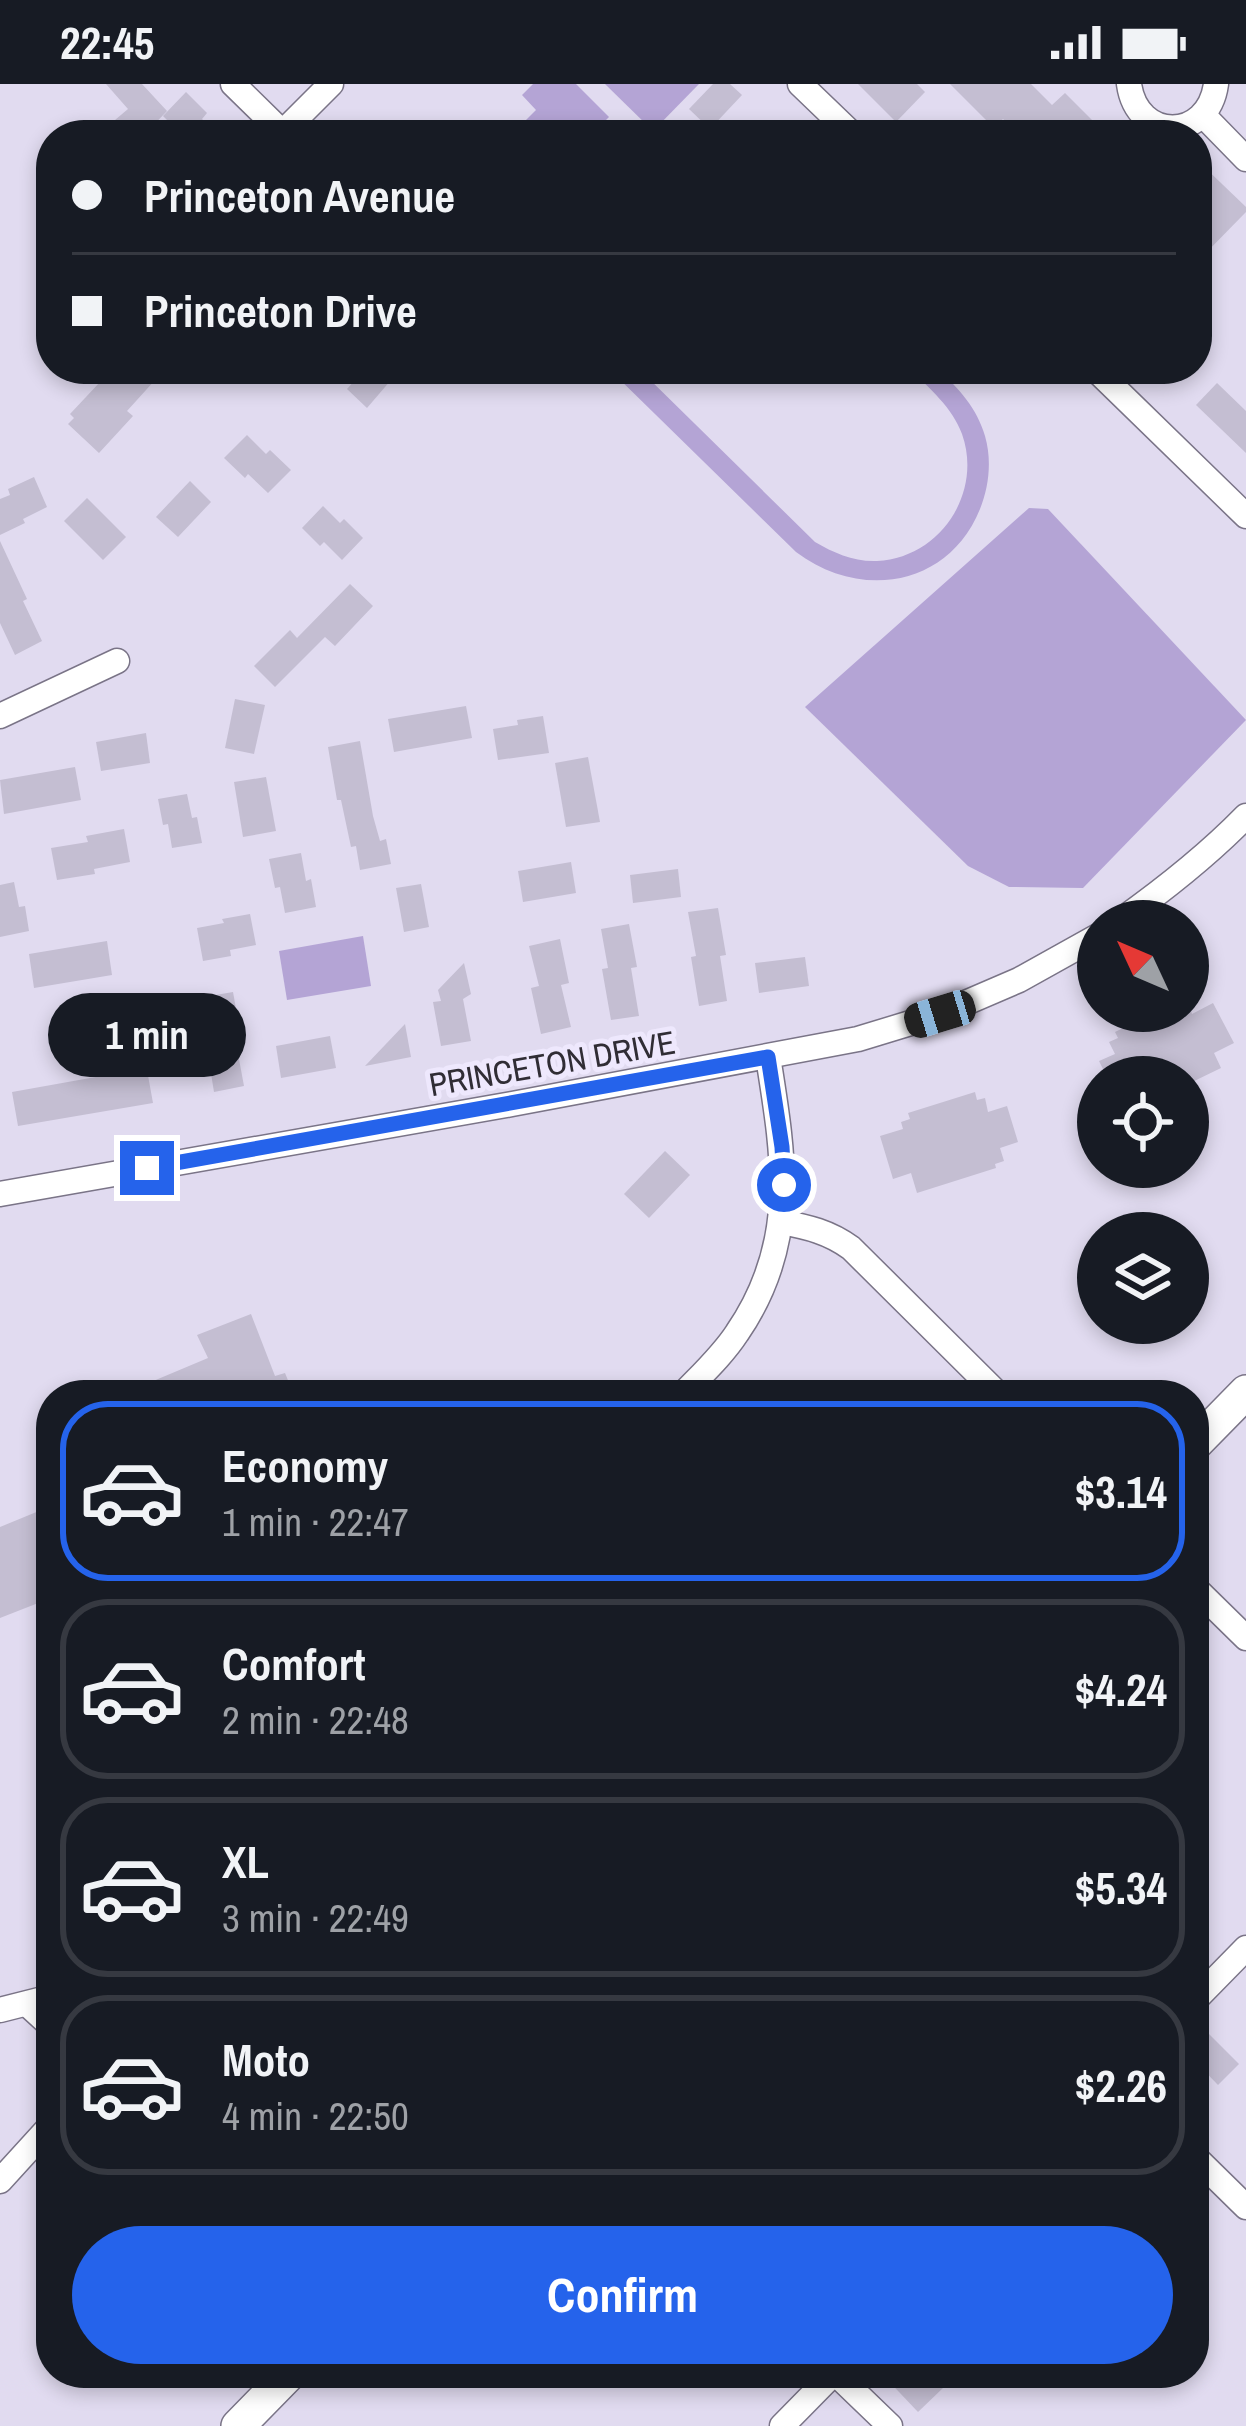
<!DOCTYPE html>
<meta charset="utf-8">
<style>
body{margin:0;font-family:"Archivo Narrow",sans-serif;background:#242831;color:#f1f3f6;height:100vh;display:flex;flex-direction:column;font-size:45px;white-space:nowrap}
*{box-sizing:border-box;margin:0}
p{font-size:39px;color:#9ea1a6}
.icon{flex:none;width:66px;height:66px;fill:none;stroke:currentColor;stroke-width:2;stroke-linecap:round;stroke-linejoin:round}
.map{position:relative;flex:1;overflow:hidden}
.side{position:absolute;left:36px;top:1296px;width:1173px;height:1008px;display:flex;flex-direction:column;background:#171b24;border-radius:48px;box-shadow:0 6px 18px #0003}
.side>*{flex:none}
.top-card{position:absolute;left:36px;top:36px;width:1176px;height:264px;border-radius:48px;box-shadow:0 6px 18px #0003;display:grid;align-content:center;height:264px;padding:0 36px;background:#171b24}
.needle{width:78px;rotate:314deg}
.controls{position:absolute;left:1077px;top:816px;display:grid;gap:24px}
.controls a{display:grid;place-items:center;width:132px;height:132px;border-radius:50%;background:#171b24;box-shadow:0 6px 18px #0003;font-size:60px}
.end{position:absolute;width:54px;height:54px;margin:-27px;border:15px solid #2563eb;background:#fff;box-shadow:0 0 0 6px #fff}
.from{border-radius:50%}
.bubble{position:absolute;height:84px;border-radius:42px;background:#171b24;box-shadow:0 6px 18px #0003;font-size:39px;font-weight:700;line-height:84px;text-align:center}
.car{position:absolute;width:36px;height:72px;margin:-36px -18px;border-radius:15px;box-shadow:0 0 9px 3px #0007;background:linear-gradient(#222 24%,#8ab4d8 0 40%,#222 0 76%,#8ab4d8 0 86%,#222 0)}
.top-card b{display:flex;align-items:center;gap:42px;height:114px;font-size:45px}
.top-card b+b{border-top:3px solid #363941}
.top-card i{width:30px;height:30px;background:#f1f3f6}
ul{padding:21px 0 0;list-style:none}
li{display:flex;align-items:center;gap:36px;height:180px;margin:0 24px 18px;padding:0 12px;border:6px solid #363941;border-radius:48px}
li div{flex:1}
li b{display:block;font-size:45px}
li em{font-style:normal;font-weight:700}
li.selected{border-color:#2563eb}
li>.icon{width:108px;height:108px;stroke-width:1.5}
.primary-button{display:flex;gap:24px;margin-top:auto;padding:24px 36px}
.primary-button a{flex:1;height:138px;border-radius:72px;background:#2563eb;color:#fff;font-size:48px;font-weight:700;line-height:138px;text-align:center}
.status{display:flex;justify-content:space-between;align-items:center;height:84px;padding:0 60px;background:#171b24;direction:ltr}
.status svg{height:33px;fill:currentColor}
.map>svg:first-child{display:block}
.green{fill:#b4a4d5}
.building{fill:#c4bed2}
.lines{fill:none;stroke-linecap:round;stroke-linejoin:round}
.street-casing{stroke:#7a7487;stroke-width:27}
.secondary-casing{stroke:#7a7487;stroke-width:36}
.street{stroke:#fff;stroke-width:24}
.secondary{stroke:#fff;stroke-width:33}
.route{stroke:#2563eb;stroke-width:15}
.labels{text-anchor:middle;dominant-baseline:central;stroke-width:10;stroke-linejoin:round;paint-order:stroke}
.street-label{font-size:33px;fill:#302d35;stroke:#eee8fd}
</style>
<div class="status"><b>22:45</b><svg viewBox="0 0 49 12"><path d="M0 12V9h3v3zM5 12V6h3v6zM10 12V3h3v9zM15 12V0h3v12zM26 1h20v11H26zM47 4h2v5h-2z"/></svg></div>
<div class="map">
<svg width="1246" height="2342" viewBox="0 0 1246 2342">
<rect width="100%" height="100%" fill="#e1dbf0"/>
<g class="green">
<polygon points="533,0 576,0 609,33 591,51 511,51 536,26 522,11"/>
<polygon points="605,0 699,0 653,47"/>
<path d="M609,285H639L815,458C834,469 854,478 877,477C940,474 983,409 962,350C952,323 930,305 910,285H938C959,305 977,324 985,352C992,376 989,403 980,425C948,504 859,516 796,468Z"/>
<polygon points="1029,424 1048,425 1246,636 1083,804 1009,803 968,782 805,623"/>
<polygon points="363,852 371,902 287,916 279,867"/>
</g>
<g class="building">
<polygon points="106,0 142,0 167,27 144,51 131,51 115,36 128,25"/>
<polygon points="713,0 730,0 742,11 710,45 689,25"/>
<polygon points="858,0 917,0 925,8 896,38"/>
<polygon points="950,0 1031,0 1052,21 1065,9 1095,39 1082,51 1019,51 1003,35 994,44"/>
<polygon points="186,8 207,29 202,35 218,51 182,51 163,32"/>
<polygon points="1197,76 1246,123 1246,128 1197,178"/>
<polygon points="105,285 165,285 127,327 133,332 99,369 68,340 74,334 70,330 101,297 97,294"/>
<polygon points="365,285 379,285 391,296 367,324 347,305"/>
<polygon points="1217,299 1246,327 1246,369 1196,321"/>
<polygon points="247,351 266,370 270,366 291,386 268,409 248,390 245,394 224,374"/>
<polygon points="34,393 47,423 23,435 25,439 0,451 0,415 10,411 8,405"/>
<polygon points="190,397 211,418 178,453 156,433"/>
<polygon points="87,414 126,453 103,476 64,437"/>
<polygon points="323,422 340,439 344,435 363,454 342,476 324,458 320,462 302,444"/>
<polygon points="0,457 27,515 23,517 42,557 15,571 0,539"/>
<polygon points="350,500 373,522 335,562 325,553 275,603 254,582 290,546 297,554"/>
<polygon points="235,615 265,621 254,670 225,664"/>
<polygon points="466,622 472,654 394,668 388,635"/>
<polygon points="543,632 549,669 498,676 493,645 518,641 517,636"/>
<polygon points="146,649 150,679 101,687 96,658"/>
<polygon points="360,657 373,732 380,757 386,755 391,780 360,786 356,762 351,763 341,716 337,716 328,663"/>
<polygon points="588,673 600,738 566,743 555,679"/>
<polygon points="75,683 81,716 4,730 0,696"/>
<polygon points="266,693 276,747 243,753 234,698"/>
<polygon points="187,710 192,734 197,733 202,759 172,764 168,740 163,741 158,715"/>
<polygon points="124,745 130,778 94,785 95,790 57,796 51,764 88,758 86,752"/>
<polygon points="301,769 306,797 311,795 316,823 285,829 280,803 275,804 269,775"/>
<polygon points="571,778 576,809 523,818 518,787"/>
<polygon points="678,785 681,813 633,819 630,791"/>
<polygon points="14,798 19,823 25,822 29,847 0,853 0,801"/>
<polygon points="421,800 429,843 404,848 396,804"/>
<polygon points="718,824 726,871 720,872 727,917 699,922 691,873 696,872 688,828"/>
<polygon points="250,830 256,861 230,866 231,872 203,877 197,844 224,839 222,835"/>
<polygon points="629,840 637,883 631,884 639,932 611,936 602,885 608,884 601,845"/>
<polygon points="560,855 569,899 561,901 571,943 541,950 531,904 539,902 529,862"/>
<polygon points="107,857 112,891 34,904 29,870"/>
<polygon points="805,873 809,902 759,909 755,879"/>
<polygon points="464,879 471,910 463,915 471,957 441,962 433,918 441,917 438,906"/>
<polygon points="233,908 242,958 236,959 244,1002 214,1008 206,959 212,958 204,913"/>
<polygon points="1213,919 1234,959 1214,969 1221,984 1188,1000 1188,993 1107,993 1099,977 1115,970 1109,958 1118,954 1115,948 1158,927 1191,927 1192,930"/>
<polygon points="143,924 152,974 145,975 153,1019 18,1042 12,1008 118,989 117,981 124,979 115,930"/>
<polygon points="405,940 411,973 365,982"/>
<polygon points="330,952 336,984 281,994 276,962"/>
<polygon points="975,1008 977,1016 985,1014 988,1028 1007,1022 1018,1058 1000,1064 1004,1077 995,1080 996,1084 917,1109 911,1089 893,1095 880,1052 903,1045 901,1038 910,1035 908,1029"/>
<polygon points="665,1067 690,1091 649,1134 624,1110"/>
<polygon points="251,1230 275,1292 285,1289 294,1311 120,1311 208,1274 197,1251"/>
<polygon points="51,1422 51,1514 0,1534 0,1443"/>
<polygon points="1208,1949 1239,1980 1218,2001 1194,1976 1194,1964"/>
<polygon points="881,2289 929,2289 943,2304 918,2328"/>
</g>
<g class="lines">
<g class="street-casing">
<g id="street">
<polyline points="233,0 285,51"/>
<polyline points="800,0 853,51"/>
<path d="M1129,0C1137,58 1208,58 1216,0"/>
<polyline points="1203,31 1246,75"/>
<polyline points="280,51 331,0"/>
<polyline points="1095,285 1246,432"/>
<polyline points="0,632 117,577"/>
<path d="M1120,837C1165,805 1207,772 1246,732"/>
<polyline points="0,1110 512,1020 858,955 940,930 1019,896 1098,852"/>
<path d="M781,1138C808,1143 829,1148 851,1164L999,1311"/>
<path d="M682,1311C701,1291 722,1272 737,1249C799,1159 784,1073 768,973"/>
<polyline points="1194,1503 1246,1554"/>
<polyline points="1194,1917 1246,1864"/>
<polyline points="28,1921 51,1942"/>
<polyline points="0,1926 51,1913"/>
<polyline points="1194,2072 1246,2123"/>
<polyline points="0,2097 51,2041"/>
<polyline points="835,2289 890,2342"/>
<polyline points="782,2342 834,2289"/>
</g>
</g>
<g class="secondary-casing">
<g id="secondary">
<polyline points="1194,1361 1246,1308"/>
<polyline points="238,2342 290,2289"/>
</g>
</g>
<use href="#street" class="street"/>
<use href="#secondary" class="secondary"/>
</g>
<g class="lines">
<polyline class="route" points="147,1084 768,973 782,1063 784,1101"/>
</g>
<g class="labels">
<g class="street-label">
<text transform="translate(552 979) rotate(-10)">PRINCETON DRIVE</text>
</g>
</g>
</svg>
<div class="controls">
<a><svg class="needle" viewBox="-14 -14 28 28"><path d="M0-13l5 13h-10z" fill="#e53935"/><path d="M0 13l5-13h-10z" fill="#9ea1a6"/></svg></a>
<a><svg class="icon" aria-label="locate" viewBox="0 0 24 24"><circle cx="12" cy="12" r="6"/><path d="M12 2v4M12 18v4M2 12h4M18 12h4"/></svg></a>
<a><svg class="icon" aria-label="layers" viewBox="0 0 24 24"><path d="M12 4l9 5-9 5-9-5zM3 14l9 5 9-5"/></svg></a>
</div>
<i class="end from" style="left:784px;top:1101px"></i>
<i class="end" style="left:147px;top:1084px"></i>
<div class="bubble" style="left:48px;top:909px;width:198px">1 min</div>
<i class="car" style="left:940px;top:930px;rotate:253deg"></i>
<div class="top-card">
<b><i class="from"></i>Princeton Avenue</b>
<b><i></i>Princeton Drive</b>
</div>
<section class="side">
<ul>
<li class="selected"><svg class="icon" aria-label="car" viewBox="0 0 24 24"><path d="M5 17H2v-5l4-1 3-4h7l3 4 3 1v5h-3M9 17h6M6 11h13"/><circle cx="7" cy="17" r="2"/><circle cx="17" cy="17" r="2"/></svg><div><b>Economy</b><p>1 min · 22:47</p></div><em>$3.14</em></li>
<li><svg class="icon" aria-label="car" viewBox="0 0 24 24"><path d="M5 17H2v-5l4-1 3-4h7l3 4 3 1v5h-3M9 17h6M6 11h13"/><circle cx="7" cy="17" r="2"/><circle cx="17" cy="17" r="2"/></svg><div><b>Comfort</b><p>2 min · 22:48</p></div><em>$4.24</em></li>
<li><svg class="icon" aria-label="car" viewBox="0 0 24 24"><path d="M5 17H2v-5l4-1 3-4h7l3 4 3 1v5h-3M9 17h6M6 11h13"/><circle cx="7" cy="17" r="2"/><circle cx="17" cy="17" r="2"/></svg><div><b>XL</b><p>3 min · 22:49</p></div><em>$5.34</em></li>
<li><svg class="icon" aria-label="car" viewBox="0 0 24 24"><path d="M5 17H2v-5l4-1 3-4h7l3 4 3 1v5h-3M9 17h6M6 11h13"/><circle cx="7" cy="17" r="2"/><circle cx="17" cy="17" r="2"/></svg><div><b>Moto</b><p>4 min · 22:50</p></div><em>$2.26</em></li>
</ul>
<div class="primary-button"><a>Confirm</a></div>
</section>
</div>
